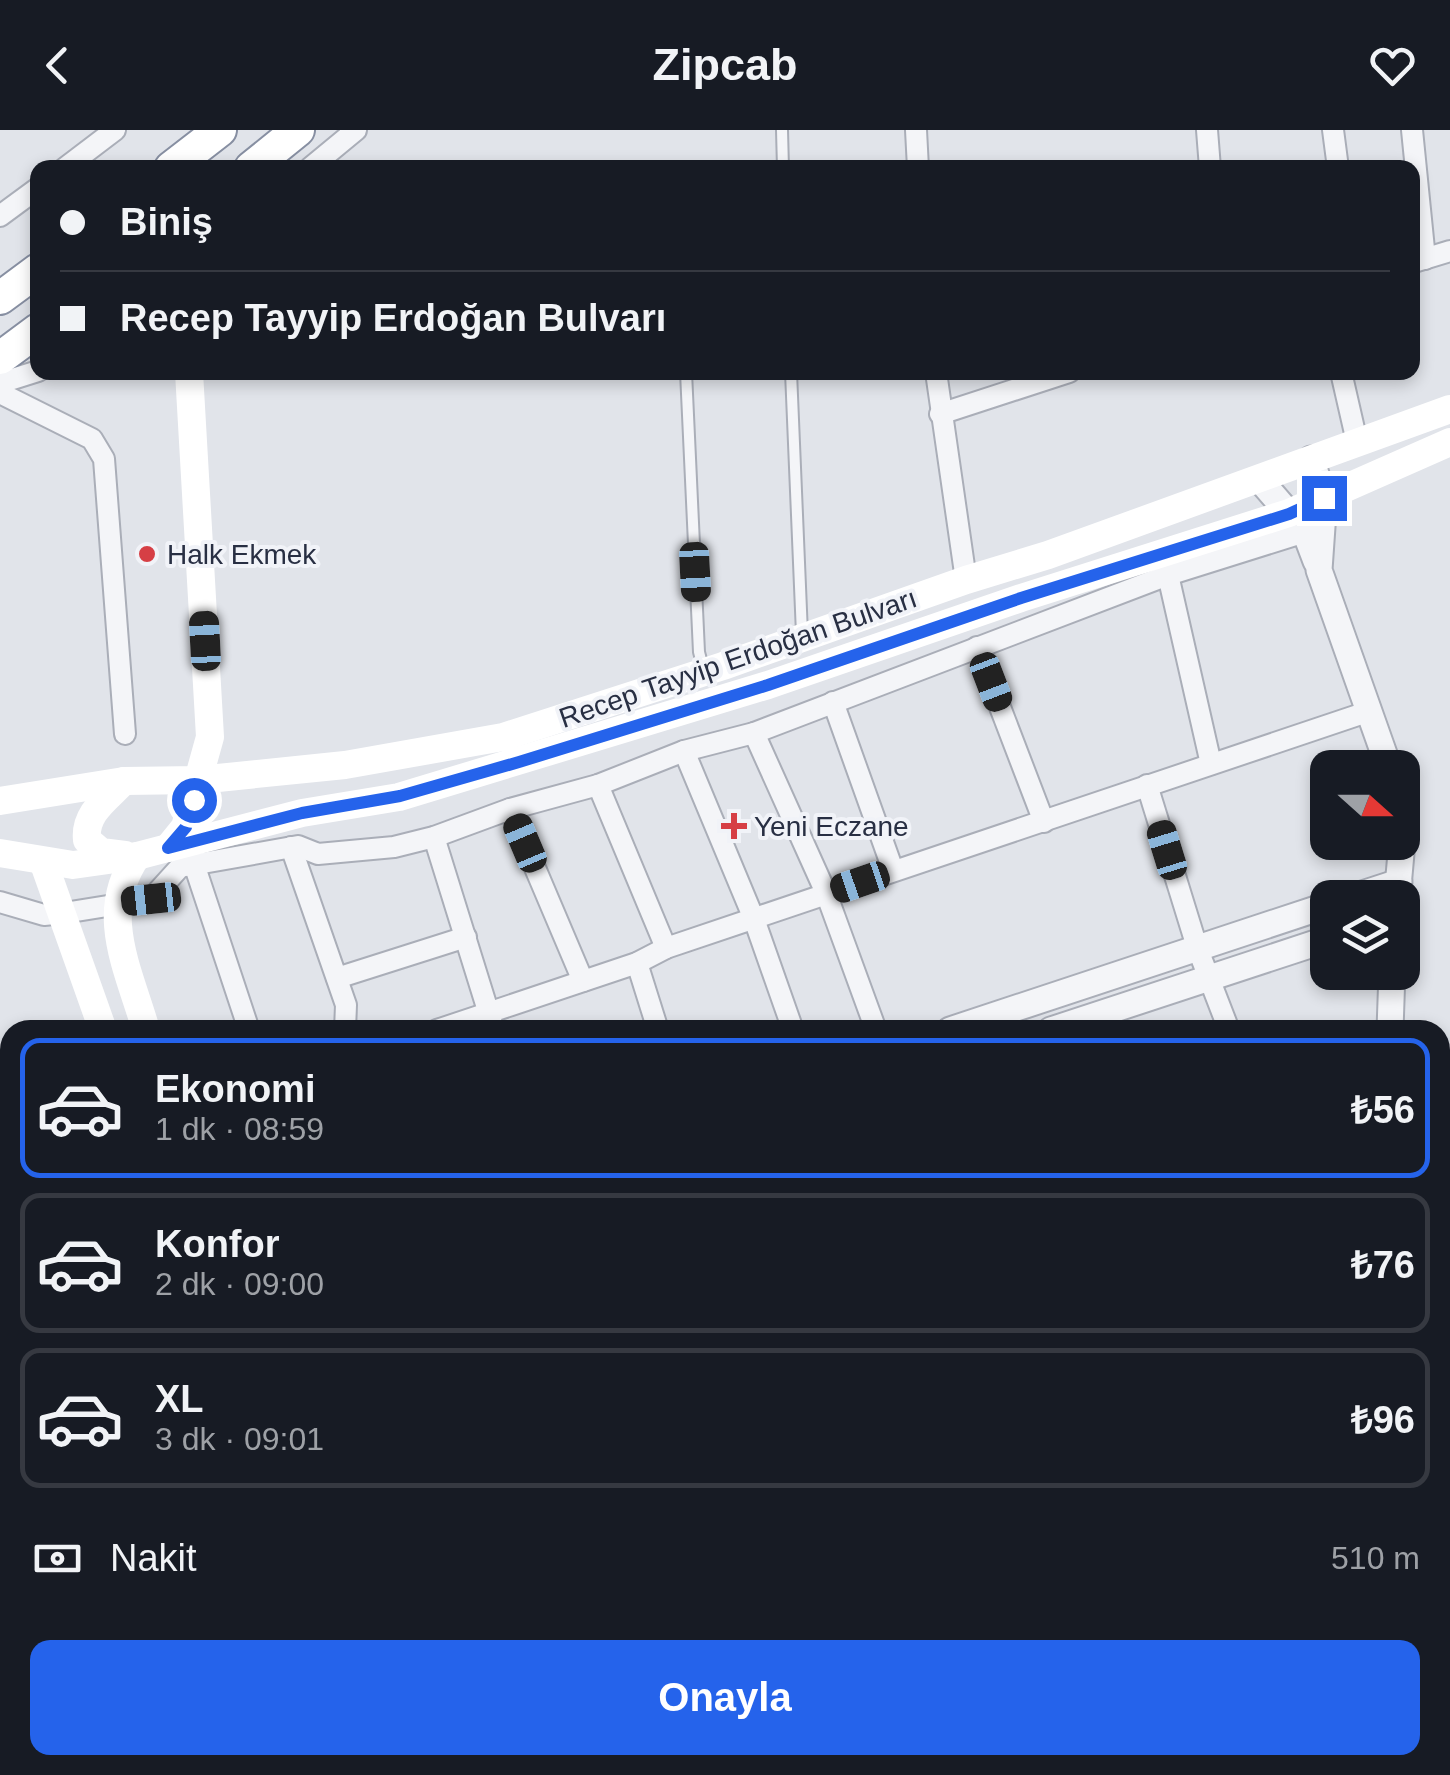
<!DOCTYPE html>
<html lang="tr">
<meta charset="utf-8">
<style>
body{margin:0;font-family:Helvetica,sans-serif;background:#20242c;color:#f1f3f6;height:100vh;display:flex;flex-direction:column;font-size:38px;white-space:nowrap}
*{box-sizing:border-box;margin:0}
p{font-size:32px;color:#9ea1a6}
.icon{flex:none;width:55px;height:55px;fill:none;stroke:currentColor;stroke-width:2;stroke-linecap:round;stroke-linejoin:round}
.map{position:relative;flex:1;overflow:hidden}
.side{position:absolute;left:0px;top:890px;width:1450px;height:755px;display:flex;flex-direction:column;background:#171b24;border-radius:30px 30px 0 0;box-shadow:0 5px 15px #0003}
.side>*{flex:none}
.top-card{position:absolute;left:30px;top:30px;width:1390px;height:220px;border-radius:20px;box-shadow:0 5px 15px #0003;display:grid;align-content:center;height:220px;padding:0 30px;background:#171b24}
.needle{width:65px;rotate:111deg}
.controls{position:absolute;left:1310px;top:620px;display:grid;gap:20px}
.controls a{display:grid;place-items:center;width:110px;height:110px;border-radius:20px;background:#171b24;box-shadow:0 5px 15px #0003;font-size:50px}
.end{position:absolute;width:45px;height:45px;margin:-22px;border:12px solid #2563eb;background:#fff;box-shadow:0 0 0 5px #fff}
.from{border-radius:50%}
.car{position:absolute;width:30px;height:60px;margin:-30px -15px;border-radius:12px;box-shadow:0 0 8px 2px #0007;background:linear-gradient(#222 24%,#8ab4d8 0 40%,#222 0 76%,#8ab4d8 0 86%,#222 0)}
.top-card b{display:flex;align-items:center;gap:35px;height:95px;font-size:38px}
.top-card b+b{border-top:2px solid #363941}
.top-card i{width:25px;height:25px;background:#f1f3f6}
ul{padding:18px 0 0;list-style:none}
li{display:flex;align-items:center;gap:30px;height:140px;margin:0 20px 15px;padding:0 10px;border:5px solid #363941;border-radius:20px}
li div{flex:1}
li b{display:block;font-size:38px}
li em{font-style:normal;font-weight:800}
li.on{border-color:#2563eb}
li>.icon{width:90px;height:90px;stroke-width:1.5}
.pay{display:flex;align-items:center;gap:25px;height:110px;padding:0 30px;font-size:38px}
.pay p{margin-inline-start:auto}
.button{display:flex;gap:20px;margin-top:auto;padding:20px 30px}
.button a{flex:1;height:115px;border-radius:20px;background:#2563eb;color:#fff;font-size:40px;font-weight:800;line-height:115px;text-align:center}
header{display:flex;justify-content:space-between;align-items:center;height:130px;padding:0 30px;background:#171b24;font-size:45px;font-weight:800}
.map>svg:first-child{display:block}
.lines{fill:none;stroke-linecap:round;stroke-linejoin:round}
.service-casing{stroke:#aaaeb8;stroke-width:14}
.minor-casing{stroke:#aaaeb8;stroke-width:24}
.tertiary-casing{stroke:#aaaeb8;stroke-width:29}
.trunk-casing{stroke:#878fa2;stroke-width:36}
.service{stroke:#f4f5f8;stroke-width:10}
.minor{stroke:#f4f5f8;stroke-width:20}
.tertiary{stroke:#f4f5f8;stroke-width:25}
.secondary{stroke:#fff;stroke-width:28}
.trunk{stroke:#fff;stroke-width:32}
.route{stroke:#2563eb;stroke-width:12}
.poi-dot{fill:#d63f45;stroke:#f1f3f8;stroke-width:4}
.labels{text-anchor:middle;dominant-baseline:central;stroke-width:8;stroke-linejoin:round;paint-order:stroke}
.poi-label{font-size:28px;fill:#282f43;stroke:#f1f3f8;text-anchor:start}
.street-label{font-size:28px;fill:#282f43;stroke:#f1f3f8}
</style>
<header><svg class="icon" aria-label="back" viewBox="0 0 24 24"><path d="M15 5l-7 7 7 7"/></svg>Zipcab<svg class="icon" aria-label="heart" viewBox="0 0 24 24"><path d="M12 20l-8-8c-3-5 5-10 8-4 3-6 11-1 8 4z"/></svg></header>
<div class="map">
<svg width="1450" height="1645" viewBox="0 0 1450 1645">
<rect width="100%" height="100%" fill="#e1e4ea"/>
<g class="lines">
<g class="service-casing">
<g id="service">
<polyline points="782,0 783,38"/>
<polyline points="686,242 699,522 704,541"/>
<polyline points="791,242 802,504"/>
</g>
</g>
<g class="minor-casing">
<g id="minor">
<polyline points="916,0 918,38"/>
<polyline points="1207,0 1210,38"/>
<polyline points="1333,0 1338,38"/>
<polyline points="1412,0 1425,129"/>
<polyline points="65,38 115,0"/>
<polyline points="310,38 356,0"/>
<polyline points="0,86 38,58"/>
<polyline points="1414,132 1450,121"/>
<polyline points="936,242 966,450"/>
<polyline points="1341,242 1357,312"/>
<polyline points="0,253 38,241"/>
<polyline points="0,263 92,309 104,329 125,604"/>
<polyline points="940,284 1069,242"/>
<polyline points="1168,445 1211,634"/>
<polyline points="977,517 1044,692"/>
<polyline points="833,572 893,740"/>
<polyline points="754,603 826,763 876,900"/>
<polyline points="684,621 754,789 793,900"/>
<polyline points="598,655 666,818"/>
<polyline points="1147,655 1197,817 1229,900"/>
<polyline points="510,679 583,851"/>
<polyline points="434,707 494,900"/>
<polyline points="291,717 346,875 345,900"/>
<polyline points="194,734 249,900"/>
<polyline points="0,772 44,785 64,783 151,769 180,737 298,716 318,724 394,717 434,707 510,679 598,655 684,621 754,603 1168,445 1305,402"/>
<polyline points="637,833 658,900"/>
<polyline points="337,848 466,807"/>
<polyline points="437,900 637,833 666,818 1367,582"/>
<polyline points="0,946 10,944"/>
<polyline points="0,1063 10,1095"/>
<polyline points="1440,1349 1450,1346"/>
<polyline points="0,1447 10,1443"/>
<polyline points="1440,1554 1450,1551"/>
<polyline points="0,1635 4,1645"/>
<polyline points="201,1635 204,1645"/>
<polyline points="756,1635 759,1645"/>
<polyline points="509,1645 537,1635"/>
<polyline points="598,1645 626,1635"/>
<polyline points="1163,1645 1199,1635"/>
</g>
</g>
<g class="tertiary-casing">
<g id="tertiary">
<polyline points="1311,329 1324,368 1319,440 1389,638"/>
<polyline points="1260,350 1305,402 1316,431"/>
<polyline points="1402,673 1402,703"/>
<polyline points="1350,768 1399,752"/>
<polyline points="1397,768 1402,712"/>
<polyline points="950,900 1328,775"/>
<polyline points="1051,900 1328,809"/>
<polyline points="1390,900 1392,842"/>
<polyline points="0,1221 10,1218"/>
<polyline points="0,1257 10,1254"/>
<polyline points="1440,1435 1450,1460"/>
</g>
</g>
<g class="trunk-casing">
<g id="trunk">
<polyline points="171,38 220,0"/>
<polyline points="251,38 298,0"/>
<polyline points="0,168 38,140"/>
<polyline points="0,228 38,200"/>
</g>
</g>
<use href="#service" class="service"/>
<use href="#minor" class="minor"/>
<use href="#tertiary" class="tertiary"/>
<g class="secondary">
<path d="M124,651C107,669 84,683 87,710L101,722L125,725"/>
<polyline points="0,671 124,651 198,650 345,635 503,607 723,536 966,450 1048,425 1450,279"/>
<polyline points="168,718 185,697 210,607 189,242"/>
<polyline points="0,723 73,735 137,726 302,683 399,667 768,555 1021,468 1289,383 1450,312"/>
<path d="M137,726C97,783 129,840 146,900"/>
<polyline points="43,731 103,900"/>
<polyline points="365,1635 369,1645"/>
<polyline points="406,1635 410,1645"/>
</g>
<use href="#trunk" class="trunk"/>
</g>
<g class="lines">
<polyline class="route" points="194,670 186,697 168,718 302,683 400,666 519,632 768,555 1021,468 1289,384 1324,368"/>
</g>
<g class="poi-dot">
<circle cx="147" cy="424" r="10"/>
<path d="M729 681h10v10h10v10h-10v10h-10v-10h-10v-10h10z"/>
</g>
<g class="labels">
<g class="poi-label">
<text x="167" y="424">Halk Ekmek</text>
<text x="754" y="696">Yeni Eczane</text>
</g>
<g class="street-label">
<text transform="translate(738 528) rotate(-19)">Recep Tayyip Erdoğan Bulvarı</text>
</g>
</g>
</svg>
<div class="controls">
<a><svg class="needle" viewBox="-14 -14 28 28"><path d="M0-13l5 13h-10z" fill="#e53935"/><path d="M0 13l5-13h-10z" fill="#9ea1a6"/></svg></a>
<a><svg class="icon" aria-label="layers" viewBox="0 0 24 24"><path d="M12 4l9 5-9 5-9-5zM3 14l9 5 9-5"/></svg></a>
</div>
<i class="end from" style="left:194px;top:670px"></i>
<i class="end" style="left:1324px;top:368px"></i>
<i class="car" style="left:695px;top:442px;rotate:177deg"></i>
<i class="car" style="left:205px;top:511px;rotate:357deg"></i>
<i class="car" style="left:991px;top:552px;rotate:159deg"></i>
<i class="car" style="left:525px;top:713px;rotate:337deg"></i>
<i class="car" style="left:1167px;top:720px;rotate:343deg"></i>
<i class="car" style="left:860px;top:752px;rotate:251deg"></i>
<i class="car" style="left:151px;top:769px;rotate:264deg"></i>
<div class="top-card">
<b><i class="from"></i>Biniş</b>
<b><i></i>Recep Tayyip Erdoğan Bulvarı</b>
</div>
<section class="side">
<ul>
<li class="on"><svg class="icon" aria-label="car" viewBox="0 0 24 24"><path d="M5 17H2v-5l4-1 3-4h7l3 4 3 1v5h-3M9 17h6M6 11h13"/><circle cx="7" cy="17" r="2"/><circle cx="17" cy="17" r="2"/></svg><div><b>Ekonomi</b><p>1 dk · 08:59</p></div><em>₺56</em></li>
<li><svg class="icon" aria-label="car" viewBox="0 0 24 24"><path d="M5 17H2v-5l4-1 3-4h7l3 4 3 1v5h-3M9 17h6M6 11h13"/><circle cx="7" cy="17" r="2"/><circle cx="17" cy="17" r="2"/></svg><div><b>Konfor</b><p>2 dk · 09:00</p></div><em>₺76</em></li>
<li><svg class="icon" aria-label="car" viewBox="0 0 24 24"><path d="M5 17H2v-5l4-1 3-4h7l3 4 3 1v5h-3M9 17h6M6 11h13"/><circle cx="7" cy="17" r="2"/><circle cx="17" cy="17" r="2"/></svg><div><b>XL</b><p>3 dk · 09:01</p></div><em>₺96</em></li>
</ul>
<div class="pay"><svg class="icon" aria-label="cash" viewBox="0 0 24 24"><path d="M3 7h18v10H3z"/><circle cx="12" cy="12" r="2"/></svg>Nakit<p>510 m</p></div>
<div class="button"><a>Onayla</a></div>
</section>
</div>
